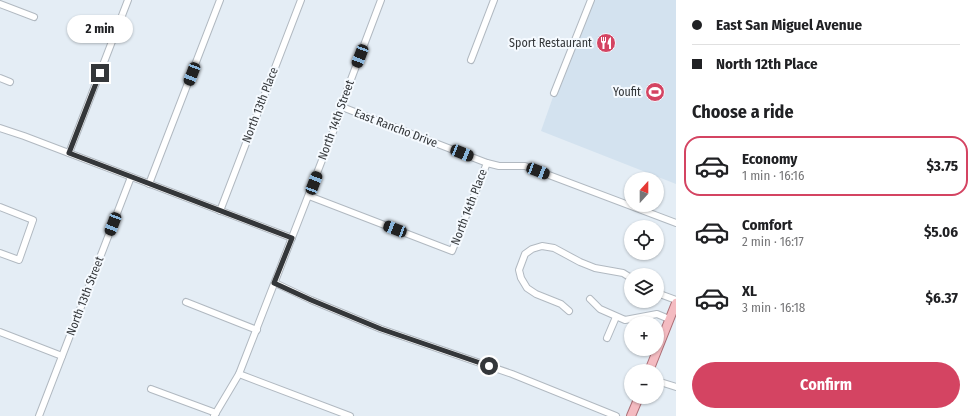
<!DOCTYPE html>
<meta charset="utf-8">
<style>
body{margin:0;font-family:"Fira Sans Condensed",sans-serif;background:#f2f2f2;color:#202124;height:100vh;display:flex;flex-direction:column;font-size:15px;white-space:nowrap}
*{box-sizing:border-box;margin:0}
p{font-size:13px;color:#757577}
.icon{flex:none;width:22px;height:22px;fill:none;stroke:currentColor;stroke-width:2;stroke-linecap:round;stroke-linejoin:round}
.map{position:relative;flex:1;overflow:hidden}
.sheet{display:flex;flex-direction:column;background:#fff;width:300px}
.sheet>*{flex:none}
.top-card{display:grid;align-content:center;height:88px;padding:0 16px;background:#fff}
.needle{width:26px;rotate:21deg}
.buttons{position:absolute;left:624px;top:172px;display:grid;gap:8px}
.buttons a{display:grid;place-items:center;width:40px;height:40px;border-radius:50%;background:#fff;box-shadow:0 1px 3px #0004;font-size:20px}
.end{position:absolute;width:18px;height:18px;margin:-9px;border:5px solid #34373a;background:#fff;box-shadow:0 0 0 2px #fff}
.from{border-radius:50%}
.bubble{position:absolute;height:28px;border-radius:14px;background:#fff;box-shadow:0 1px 3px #0004;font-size:13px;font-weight:700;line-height:28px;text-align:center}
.car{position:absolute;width:12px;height:24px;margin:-12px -6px;border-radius:5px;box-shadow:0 0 3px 1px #0007;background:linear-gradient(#222 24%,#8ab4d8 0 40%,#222 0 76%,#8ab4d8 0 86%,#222 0)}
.top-card b{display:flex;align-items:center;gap:14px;height:38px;font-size:15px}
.top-card b+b{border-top:1px solid #e0e0e0}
.top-card i{width:10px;height:10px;background:#202124}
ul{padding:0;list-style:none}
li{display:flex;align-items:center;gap:12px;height:60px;margin:0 8px 6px;padding:0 8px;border:2px solid transparent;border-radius:16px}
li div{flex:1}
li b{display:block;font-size:15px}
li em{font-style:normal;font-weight:700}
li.active{border-color:#d44462}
li>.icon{width:36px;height:36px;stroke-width:1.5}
h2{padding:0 16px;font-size:18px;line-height:48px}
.action{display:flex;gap:8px;margin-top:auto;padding:8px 16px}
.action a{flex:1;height:46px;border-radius:24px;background:#d44462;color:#fff;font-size:16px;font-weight:700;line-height:46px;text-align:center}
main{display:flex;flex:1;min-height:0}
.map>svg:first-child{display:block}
.built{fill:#d3e2ef}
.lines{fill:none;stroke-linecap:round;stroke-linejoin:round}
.minor-casing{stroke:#b1b9c1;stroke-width:8}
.major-casing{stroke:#ac6f77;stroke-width:10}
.minor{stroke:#fff;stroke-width:6}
.major{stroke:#f4bbc1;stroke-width:8}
.route{stroke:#34373a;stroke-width:5}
.labels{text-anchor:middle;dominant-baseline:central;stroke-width:4;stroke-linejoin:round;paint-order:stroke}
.poi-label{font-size:12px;fill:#34373a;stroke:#f5faff;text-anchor:end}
.street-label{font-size:12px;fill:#34373a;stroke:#f5faff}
</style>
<main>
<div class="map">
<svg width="676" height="416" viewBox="0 0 676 416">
<rect width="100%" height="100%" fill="#e4edf5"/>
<polygon class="built" points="587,0 676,0 676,184 541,131"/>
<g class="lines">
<g class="minor-casing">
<g id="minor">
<polyline points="0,4 34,17"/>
<polyline points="471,60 494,0"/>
<polyline points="0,78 10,82"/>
<polyline points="554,93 591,0"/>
<polyline points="342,107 487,163 499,166 525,166 676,223"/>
<polyline points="0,128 24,136 292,238"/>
<polyline points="69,153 128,0"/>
<polyline points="149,184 220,0"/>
<polyline points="309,196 452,251 487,163"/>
<polyline points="0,207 33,220 19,260 0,253"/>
<polyline points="220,211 301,0"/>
<polyline points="275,283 311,300 381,329 512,374 616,416"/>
<polyline points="657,293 676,300"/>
<polyline points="590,299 600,309 625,320 657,314 669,319"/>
<polyline points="186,302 257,330"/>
<polyline points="569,311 561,304 536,294 527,288 521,278 519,270 525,254 532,249 542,246 554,248 580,262 595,268 623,273 631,278"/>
<polyline points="0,332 62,356"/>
<polyline points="607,338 616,317"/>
<polyline points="239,374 350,416"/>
<polyline points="657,381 676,387"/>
<polyline points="151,389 216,413"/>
<polyline points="39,416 131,177"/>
<polyline points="214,416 239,374 338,119 344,98 381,0"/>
</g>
</g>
<g class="major-casing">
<g id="major">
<polyline points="649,371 676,303"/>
<polyline points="631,416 639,397"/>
</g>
</g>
<use href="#minor" class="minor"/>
<use href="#major" class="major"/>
</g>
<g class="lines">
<polyline class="route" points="100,73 69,153 292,238 274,283 311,300 381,329 489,366"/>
</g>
<defs>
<g id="restaurant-disc" transform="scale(1)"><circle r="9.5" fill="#d44462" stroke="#f5faff"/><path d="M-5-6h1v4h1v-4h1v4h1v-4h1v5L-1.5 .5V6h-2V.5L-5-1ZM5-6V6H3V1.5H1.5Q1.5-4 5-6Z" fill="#fff"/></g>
<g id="stadium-disc" transform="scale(1)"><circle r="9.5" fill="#d44462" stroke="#f5faff"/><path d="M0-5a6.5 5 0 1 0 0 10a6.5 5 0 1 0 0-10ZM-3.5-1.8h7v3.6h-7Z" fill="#fff"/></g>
</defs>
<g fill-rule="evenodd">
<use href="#restaurant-disc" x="606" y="43"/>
<use href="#stadium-disc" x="655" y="92"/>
</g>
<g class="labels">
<g class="poi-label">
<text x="592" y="43">Sport Restaurant</text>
<text x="641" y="92">Youfit</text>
</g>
<g class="street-label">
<text transform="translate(260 105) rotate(-69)">North 13th Place</text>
<text transform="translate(336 120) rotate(-70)">North 14th Street</text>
<text transform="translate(396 128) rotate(21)">East Rancho Drive</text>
<text transform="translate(469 207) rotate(-69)">North 14th Place</text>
<text transform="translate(85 296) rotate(-69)">North 13th Street</text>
</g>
</g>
</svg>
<div class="buttons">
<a><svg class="needle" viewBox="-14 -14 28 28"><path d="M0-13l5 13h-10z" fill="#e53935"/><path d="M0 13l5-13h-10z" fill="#757577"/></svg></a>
<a><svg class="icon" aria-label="locate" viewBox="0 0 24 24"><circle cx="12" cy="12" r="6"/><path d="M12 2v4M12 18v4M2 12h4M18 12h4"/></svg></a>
<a><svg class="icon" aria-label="layers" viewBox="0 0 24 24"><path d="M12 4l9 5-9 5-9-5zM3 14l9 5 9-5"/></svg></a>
<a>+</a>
<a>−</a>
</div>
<i class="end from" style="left:489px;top:366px"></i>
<i class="end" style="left:100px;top:73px"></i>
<div class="bubble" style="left:67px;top:15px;width:66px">2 min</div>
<i class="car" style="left:360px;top:56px;rotate:201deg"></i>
<i class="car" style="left:192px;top:74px;rotate:201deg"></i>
<i class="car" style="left:462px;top:153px;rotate:112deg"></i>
<i class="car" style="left:538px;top:171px;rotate:111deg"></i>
<i class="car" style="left:314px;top:183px;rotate:21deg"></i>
<i class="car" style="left:113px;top:224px;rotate:201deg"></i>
<i class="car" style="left:395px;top:229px;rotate:291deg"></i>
</div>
<section class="sheet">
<div class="top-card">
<b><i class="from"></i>East San Miguel Avenue</b>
<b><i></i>North 12th Place</b>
</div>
<h2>Choose a ride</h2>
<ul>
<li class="active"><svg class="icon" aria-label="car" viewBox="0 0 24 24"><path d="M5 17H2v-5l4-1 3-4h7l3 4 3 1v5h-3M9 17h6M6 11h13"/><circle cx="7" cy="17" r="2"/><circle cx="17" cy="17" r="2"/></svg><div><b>Economy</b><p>1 min · 16:16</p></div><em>$3.75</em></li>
<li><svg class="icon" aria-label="car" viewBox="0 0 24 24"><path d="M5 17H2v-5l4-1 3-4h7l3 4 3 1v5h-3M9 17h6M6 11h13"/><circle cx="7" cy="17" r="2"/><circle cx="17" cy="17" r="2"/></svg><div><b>Comfort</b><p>2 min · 16:17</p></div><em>$5.06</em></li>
<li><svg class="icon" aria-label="car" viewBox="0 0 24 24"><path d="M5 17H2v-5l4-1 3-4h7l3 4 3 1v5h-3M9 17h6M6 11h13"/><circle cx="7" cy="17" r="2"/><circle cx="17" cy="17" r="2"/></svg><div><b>XL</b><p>3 min · 16:18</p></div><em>$6.37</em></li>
</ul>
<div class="action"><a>Confirm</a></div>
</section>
</main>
